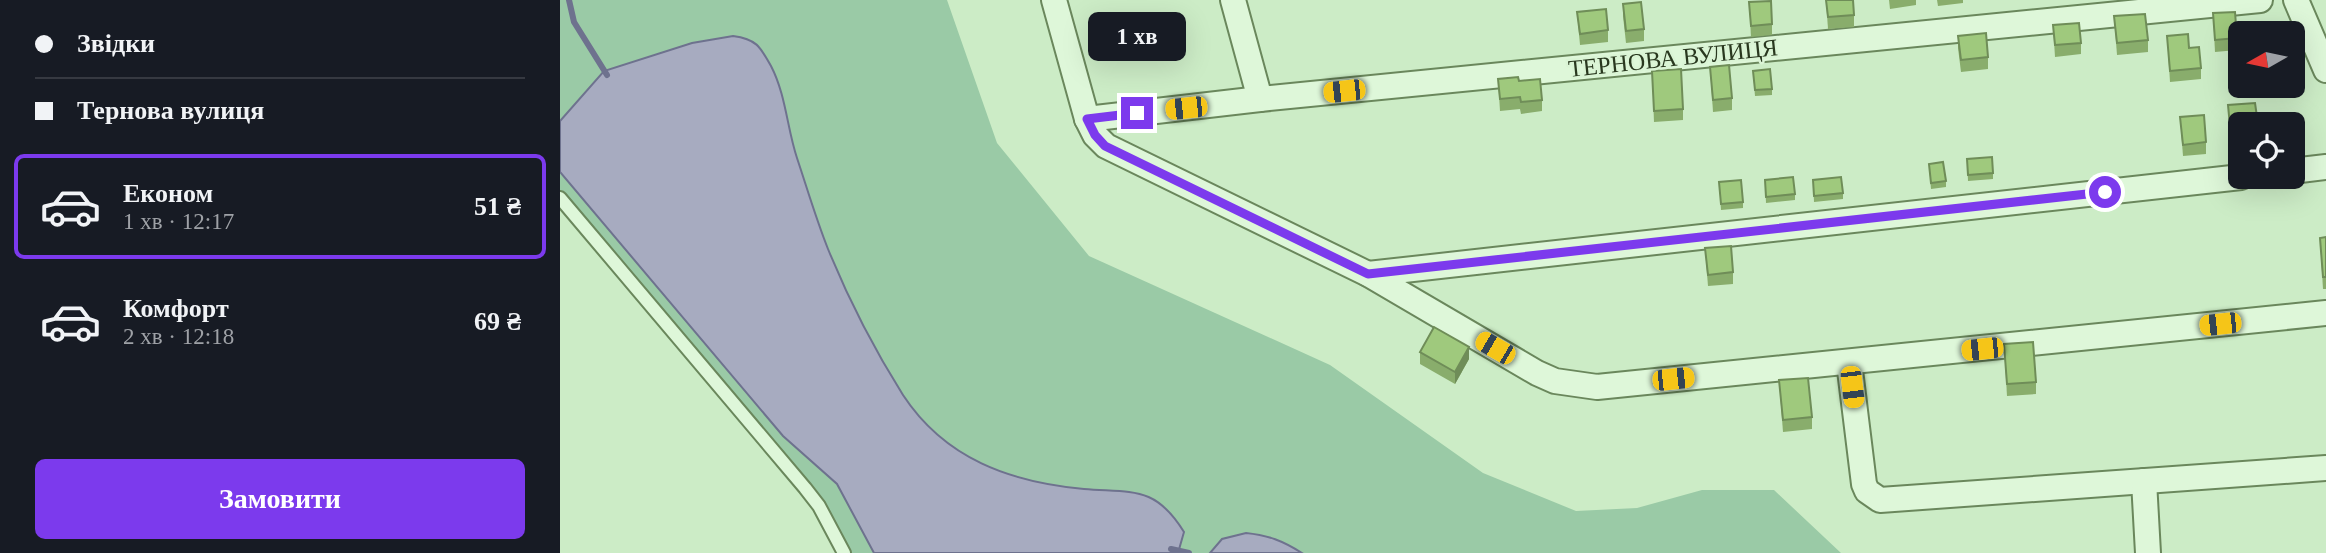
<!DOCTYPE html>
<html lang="uk">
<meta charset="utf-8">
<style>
body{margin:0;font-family:"Times New Roman",serif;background:#20242c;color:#f1f3f6;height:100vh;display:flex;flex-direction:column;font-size:26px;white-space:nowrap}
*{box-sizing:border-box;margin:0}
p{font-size:23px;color:#9ea1a6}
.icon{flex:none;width:38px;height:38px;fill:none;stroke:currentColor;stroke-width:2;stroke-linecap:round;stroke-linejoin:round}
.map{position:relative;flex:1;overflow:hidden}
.details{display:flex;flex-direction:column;background:#171b24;width:560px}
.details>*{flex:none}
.hud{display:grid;align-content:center;height:154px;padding:0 35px;background:#171b24}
.needle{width:46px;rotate:261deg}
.fabs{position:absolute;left:1668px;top:21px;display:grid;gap:14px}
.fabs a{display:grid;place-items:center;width:77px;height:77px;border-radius:10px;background:#171b24;box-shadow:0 7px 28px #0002;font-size:35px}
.end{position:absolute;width:32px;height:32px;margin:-16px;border:9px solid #7c3aed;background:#fff;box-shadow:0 0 0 4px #fff}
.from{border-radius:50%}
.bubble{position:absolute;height:49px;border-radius:10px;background:#171b24;box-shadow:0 7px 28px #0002;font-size:23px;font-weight:700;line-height:49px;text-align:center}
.car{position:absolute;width:21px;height:42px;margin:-21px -10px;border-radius:9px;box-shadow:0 0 5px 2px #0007;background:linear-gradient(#f5c518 24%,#345 0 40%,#f5c518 0 76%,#345 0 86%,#f5c518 0)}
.hud b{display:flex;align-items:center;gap:24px;height:66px;font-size:26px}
.hud b+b{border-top:2px solid #363941}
.hud i{width:18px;height:18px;background:#f1f3f6}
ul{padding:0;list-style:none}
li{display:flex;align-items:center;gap:21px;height:105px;margin:0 14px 10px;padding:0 21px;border:4px solid transparent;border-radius:10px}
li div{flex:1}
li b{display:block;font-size:26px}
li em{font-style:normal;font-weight:700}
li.selected{border-color:#7c3aed}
li>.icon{width:63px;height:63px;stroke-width:1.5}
.primary-button{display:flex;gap:14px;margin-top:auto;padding:14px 35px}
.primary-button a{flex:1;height:80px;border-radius:10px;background:#7c3aed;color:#fff;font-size:28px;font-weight:700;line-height:80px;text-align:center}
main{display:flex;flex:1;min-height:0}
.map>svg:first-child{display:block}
.green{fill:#9acaa6}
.water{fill:#a7abc0;stroke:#6e728e;stroke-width:2}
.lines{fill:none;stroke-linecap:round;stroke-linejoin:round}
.stream{stroke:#6e728e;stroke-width:6}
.service-casing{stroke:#6a875c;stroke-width:16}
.minor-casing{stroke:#6a875c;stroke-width:28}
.service{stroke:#def7d9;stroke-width:12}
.minor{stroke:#def7d9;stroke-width:24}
.wall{fill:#89ad6c}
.shaded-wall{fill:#6f8d58}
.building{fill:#9fc97d;stroke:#6f8d58;stroke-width:2}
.route{stroke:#7c3aed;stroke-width:9}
.labels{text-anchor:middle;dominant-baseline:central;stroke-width:5;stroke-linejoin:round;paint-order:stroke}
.street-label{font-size:24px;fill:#29381f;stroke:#daf4d5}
</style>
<main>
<section class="details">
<div class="hud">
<b><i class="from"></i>Звідки</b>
<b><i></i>Тернова вулиця</b>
</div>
<ul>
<li class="selected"><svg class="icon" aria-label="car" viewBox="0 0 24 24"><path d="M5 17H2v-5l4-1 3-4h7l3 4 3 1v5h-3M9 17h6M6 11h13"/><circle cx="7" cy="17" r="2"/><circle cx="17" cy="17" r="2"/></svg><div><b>Економ</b><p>1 хв · 12:17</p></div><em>51 ₴</em></li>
<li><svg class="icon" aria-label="car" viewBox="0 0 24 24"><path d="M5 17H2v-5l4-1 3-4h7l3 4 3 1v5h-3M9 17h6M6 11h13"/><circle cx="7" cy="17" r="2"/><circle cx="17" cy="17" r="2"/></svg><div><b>Комфорт</b><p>2 хв · 12:18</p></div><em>69 ₴</em></li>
</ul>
<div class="primary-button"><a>Замовити</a></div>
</section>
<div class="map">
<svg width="1766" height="553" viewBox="0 0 1766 553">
<rect width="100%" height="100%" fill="#ccecc6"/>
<polygon class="green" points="0,0 387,0 437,143 529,256 770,365 923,473 1016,511 1077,508 1142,490 1214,490 1281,553 284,553 271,527 0,198"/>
<g class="water">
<path d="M173,36C196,39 200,46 211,66C226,95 227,128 237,158C247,188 256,219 268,249C288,298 314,349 343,395C385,459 450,482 524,489C572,493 595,485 624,532L618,553H314L277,484L223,436L0,172V121L44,71L132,43Z"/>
<path d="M686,533C708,535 723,541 742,553H650L662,539Z"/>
</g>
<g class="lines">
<g class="stream">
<polyline points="9,0 14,22 47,75"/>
<polyline points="611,549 629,553"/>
</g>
<g class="service-casing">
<polyline id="service" points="0,198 245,488 259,506 284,553"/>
</g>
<g class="minor-casing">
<g id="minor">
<polyline points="494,0 527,119 535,135 546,146 808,274 977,373 995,381 1037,387 1766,313"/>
<polyline points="673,0 700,99"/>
<polyline points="1736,0 1766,70"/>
<polyline points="527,119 700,99 1700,0"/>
<polyline points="1732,171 1766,167"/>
<polyline points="808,274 1681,177"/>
<polyline points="1289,362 1304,484 1307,491 1320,500 1766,468"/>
<polyline points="1584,481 1588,553"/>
</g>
</g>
<use href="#service" class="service"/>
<use href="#minor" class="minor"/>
</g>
<g class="wall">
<polygon points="1266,0 1294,15 1294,27 1268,29"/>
<polygon points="1329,0 1356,0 1356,5 1330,9"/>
<polygon points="1377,0 1403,0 1403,3 1378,6"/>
<polygon points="1189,2 1212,24 1212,35 1191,37"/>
<polygon points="1063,4 1084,29 1084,41 1066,43 1063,16"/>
<polygon points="1017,12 1048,30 1048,42 1020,45"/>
<polygon points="1653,13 1677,38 1677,50 1655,52"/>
<polygon points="1554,16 1588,40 1588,52 1557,55"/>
<polygon points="1493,25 1521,43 1521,54 1495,57"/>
<polygon points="1398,36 1428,57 1428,69 1401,72 1398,48"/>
<polygon points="1607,36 1629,48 1641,68 1641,79 1610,82"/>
<polygon points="1150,67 1172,98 1172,110 1153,112"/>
<polygon points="1092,71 1123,109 1123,120 1094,122"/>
<polygon points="1193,71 1212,89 1212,95 1195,96"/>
<polygon points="938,79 959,81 982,100 982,111 961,114 960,109 940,111"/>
<polygon points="1668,105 1680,124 1680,148 1671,149"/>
<polygon points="1620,117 1646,142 1646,154 1623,156"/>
<polygon points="1407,159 1433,173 1433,179 1408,181"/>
<polygon points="1369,164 1386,181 1386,187 1371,189"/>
<polygon points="1205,180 1235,194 1235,200 1206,203"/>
<polygon points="1253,180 1283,193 1283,199 1254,202"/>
<polygon points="1159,182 1183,202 1183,208 1161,210"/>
<polygon points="1766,237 1766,289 1763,289 1760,238"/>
<polygon points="1145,248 1173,272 1173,284 1148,286"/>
<polygon points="1444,344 1476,382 1476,394 1447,396"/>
<polygon points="860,352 909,359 895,384 860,364"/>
<polygon points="1219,380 1252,417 1252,429 1223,432"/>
</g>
<polygon class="shaded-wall" points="909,347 909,359 895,384 895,372"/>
<g class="building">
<polygon points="1266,0 1293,0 1294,15 1268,17"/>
<polygon points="1211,1 1212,24 1191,26 1189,2"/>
<polygon points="1081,2 1084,29 1066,31 1063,4"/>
<polygon points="1046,9 1048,30 1020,34 1017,12"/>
<polygon points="1675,12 1677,38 1655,40 1653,13"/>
<polygon points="1585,14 1588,40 1557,43 1554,16"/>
<polygon points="1519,23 1521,43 1495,45 1493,25"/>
<polygon points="1426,33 1428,57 1401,60 1398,36"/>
<polygon points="1628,34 1629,48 1639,47 1641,68 1610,71 1607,36"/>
<polygon points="1169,65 1172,98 1153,100 1150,67"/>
<polygon points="1121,69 1123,109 1094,111 1092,71"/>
<polygon points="1210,69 1212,89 1195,90 1193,71"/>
<polygon points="958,77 959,81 980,79 982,100 961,102 960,97 940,99 938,79"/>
<polygon points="1695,103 1698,124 1680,124 1680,136 1671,137 1668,105"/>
<polygon points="1644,115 1646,142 1623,145 1620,117"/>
<polygon points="1432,157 1433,173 1408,175 1407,159"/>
<polygon points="1383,162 1386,181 1371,183 1369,164"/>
<polygon points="1233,177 1235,194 1206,197 1205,180"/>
<polygon points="1281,177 1283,193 1254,196 1253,180"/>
<polygon points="1181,180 1183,202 1161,204 1159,182"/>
<polygon points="1766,237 1766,277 1763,277 1760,238"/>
<polygon points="1171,246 1173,272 1148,275 1145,248"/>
<polygon points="874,327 909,347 895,372 860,352"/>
<polygon points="1473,342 1476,382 1447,384 1444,344"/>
<polygon points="1248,378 1252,417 1223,420 1219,380"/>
</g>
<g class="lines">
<polyline class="route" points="577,113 527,119 535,135 545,146 808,274 1545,192"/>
</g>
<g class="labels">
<g class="street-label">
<text transform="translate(1113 58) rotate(-6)">ТЕРНОВА ВУЛИЦЯ</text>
</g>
</g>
</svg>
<div class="fabs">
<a><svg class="needle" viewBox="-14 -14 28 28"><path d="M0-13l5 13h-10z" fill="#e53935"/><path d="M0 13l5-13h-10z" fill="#9ea1a6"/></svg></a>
<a><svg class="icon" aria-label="locate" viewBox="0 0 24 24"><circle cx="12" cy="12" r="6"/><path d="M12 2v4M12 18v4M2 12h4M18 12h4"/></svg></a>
</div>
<i class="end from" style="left:1545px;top:192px"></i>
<i class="end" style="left:577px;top:113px"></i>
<div class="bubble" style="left:528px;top:12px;width:98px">1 хв</div>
<i class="car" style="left:784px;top:91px;rotate:264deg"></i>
<i class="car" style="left:626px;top:108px;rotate:264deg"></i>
<i class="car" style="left:1660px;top:324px;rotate:264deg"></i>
<i class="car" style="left:935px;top:348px;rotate:300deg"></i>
<i class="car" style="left:1422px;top:349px;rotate:264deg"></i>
<i class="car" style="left:1113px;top:379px;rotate:84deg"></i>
<i class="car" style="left:1292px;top:387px;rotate:173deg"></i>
</div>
</main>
